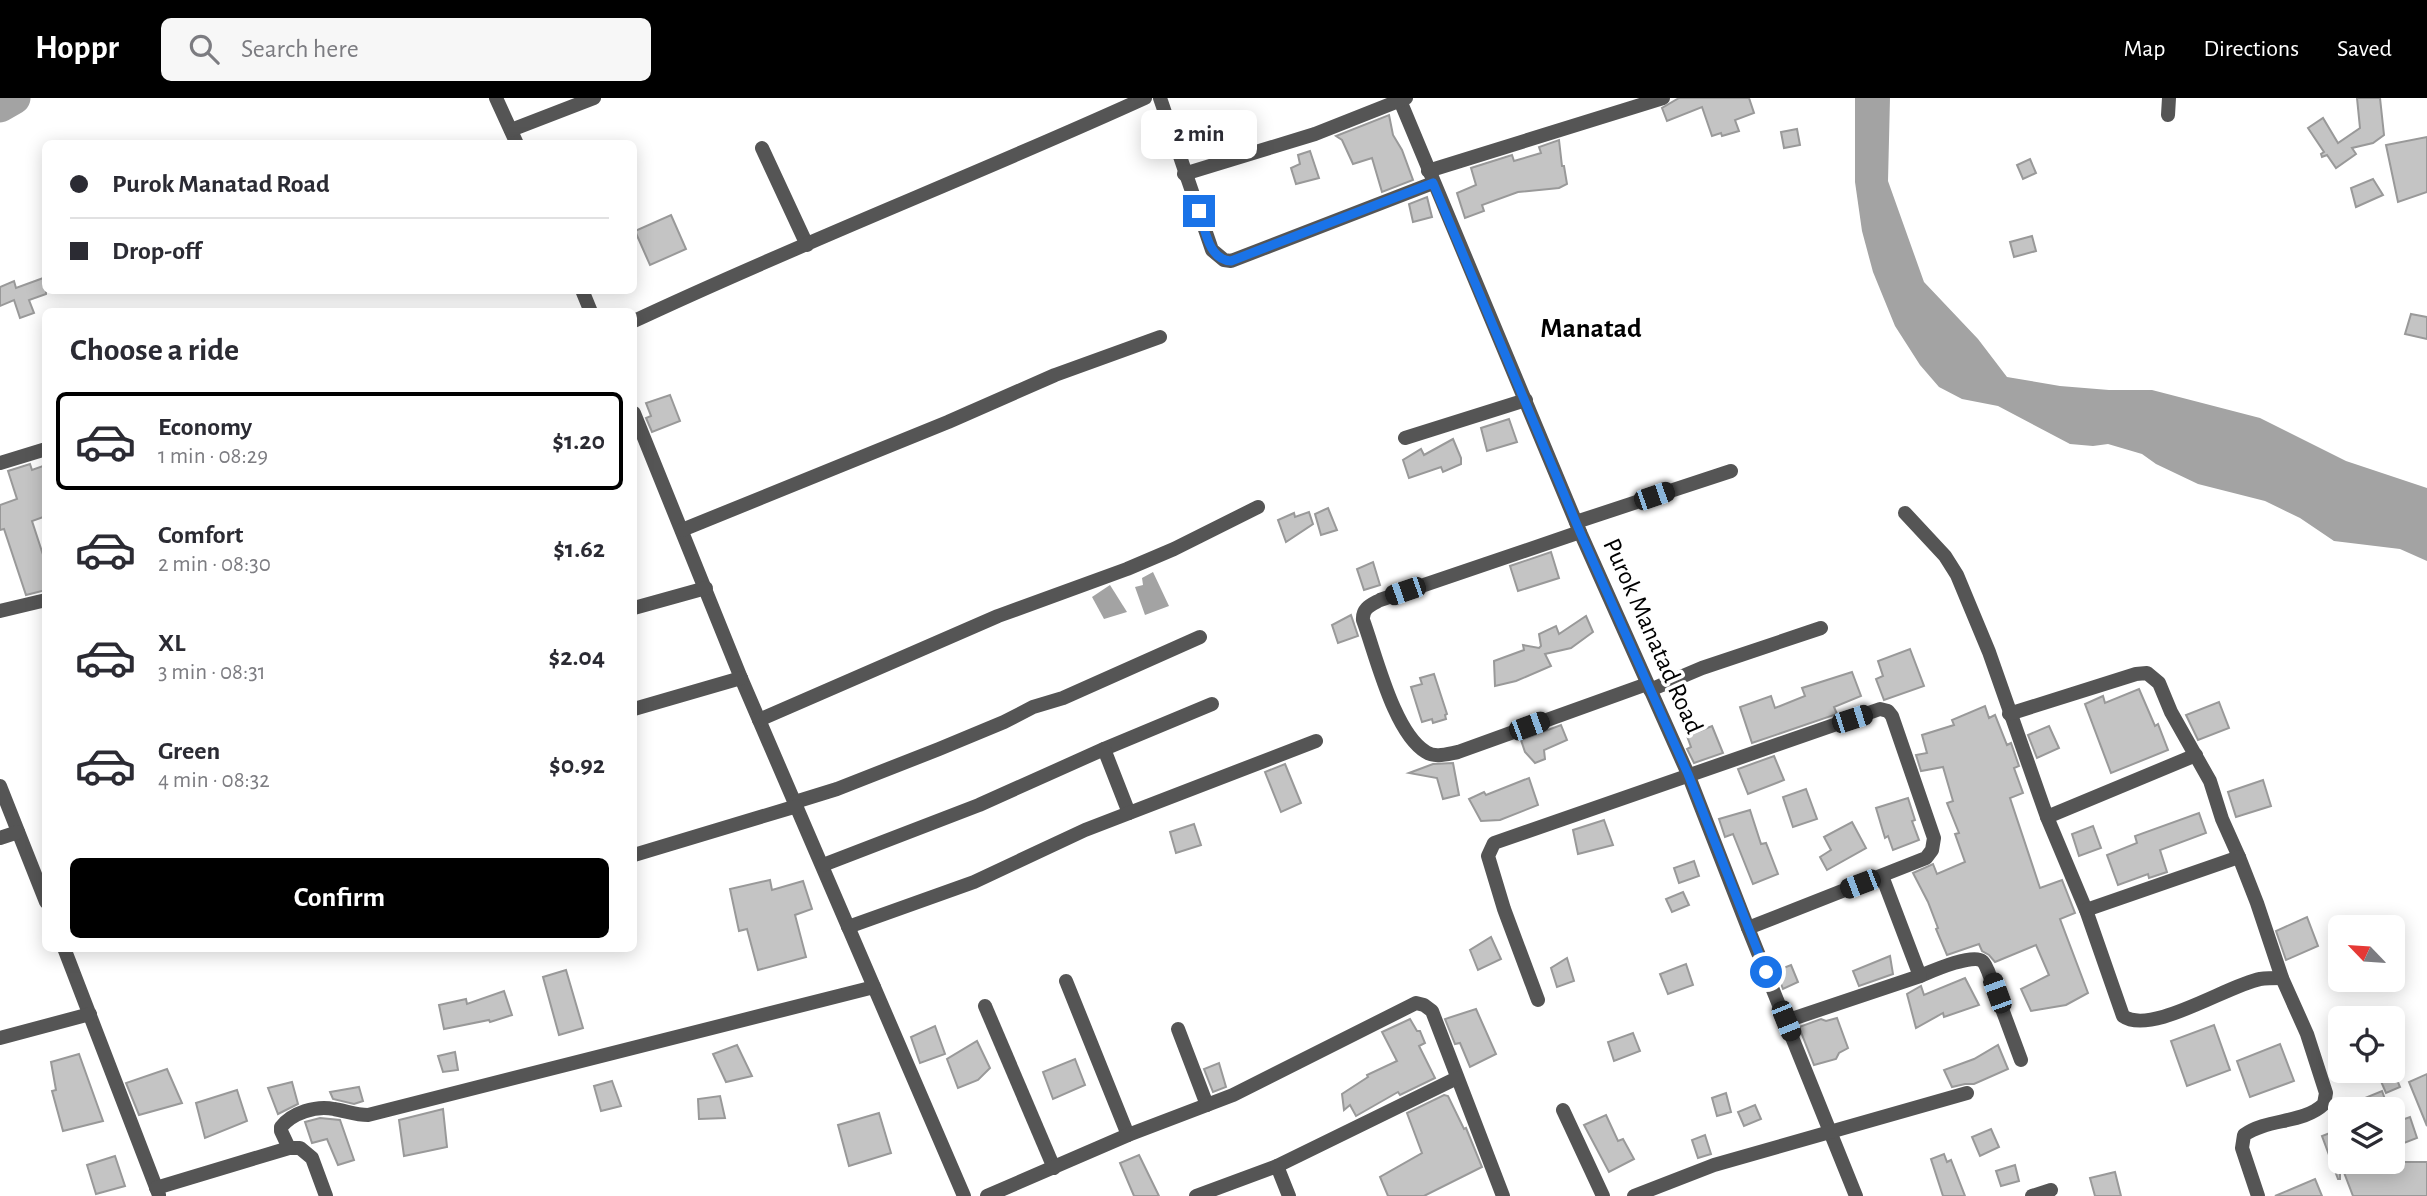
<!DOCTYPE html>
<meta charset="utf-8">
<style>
body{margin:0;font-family:"Alegreya Sans",sans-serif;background:#f7f7f7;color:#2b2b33;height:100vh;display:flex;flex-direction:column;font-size:26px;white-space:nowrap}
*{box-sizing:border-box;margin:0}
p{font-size:23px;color:#7c7c81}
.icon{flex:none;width:38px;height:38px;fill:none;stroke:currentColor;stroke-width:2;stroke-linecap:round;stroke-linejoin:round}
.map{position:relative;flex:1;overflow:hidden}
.details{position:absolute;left:42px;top:210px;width:595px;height:644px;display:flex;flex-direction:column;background:#fff;border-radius:10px;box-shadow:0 4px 18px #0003}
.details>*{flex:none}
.guide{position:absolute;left:42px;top:42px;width:595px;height:154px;border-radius:10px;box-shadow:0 4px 18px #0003;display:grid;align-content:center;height:154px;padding:0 28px;background:#fff}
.needle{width:46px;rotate:295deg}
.fabs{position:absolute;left:2328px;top:817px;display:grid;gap:14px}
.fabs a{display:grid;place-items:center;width:77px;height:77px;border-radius:10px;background:#fff;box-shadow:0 4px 18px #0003;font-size:35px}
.end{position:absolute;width:32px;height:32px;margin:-16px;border:9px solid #1a73e8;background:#fff;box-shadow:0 0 0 4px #fff}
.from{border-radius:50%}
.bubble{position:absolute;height:49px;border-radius:10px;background:#fff;box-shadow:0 4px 18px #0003;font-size:23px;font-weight:700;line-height:49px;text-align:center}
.car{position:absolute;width:21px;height:42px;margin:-21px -10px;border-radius:9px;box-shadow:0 0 5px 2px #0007;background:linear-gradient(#222 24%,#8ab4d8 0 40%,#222 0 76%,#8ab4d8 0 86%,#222 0)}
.guide b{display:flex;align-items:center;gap:24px;height:66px;font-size:26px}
.guide b+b{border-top:2px solid #e1e1e2}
.guide i{width:18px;height:18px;background:#2b2b33}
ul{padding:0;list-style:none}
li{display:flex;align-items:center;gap:21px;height:98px;margin:0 14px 10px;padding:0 14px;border:4px solid transparent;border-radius:10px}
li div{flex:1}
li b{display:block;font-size:26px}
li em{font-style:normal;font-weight:700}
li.selected{border-color:#000}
li>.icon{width:63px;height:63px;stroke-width:1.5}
h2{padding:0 28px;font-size:32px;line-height:84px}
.button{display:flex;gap:14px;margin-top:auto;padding:14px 28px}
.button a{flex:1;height:80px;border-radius:10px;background:#000;color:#fff;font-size:28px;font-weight:700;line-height:80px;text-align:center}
header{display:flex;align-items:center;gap:42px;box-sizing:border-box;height:98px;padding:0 35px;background:#000;color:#fff}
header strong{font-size:33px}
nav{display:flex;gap:38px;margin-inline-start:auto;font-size:24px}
.search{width:490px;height:63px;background:#f7f7f7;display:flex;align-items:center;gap:18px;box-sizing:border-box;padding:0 24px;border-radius:10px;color:#7c7c81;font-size:26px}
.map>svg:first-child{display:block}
.water{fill:#a3a3a3}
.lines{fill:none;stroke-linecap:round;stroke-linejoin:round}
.river{stroke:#a3a3a3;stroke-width:33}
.building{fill:#c4c4c4;stroke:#999;stroke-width:2}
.street{stroke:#555;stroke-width:14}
.route{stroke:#1a73e8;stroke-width:9}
.labels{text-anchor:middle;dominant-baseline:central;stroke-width:7;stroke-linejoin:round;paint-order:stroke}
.street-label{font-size:26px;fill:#000;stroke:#fff}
.neighbourhood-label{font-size:28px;font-weight:bold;fill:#000;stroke:#fff}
</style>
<header>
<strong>Hoppr</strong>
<div class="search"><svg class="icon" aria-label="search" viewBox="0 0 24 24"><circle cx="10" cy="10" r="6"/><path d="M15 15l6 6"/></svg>Search here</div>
<nav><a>Map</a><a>Directions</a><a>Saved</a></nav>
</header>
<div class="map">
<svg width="2427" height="1098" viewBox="0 0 2427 1098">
<rect width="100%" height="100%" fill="#fff"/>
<g class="water">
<polygon points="1855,0 1890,0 1888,83 1924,184 1978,241 2007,279 2060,288 2109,292 2152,292 2260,320 2346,363 2427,390 2427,463 2400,451 2334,443 2300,420 2265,403 2198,386 2156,366 2142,356 2108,346 2093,348 2070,346 1998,308 1962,301 1939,289 1920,267 1895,228 1873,174 1862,133 1855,84"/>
<polygon points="1153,474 1169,508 1145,517 1135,489 1143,487 1142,480"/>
<polygon points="1110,487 1127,514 1104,521 1092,499"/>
</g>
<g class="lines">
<polyline class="river" points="0,8 14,0"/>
</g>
<g class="building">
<polygon points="1679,0 1749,0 1754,15 1735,22 1739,33 1722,38 1721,35 1712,38 1702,9 1667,23 1662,10"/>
<polygon points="2357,0 2380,0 2384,37 2373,45 2352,50 2356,56 2336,70 2327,57 2322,59 2321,56 2324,54 2308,30 2323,20 2338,45 2360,30"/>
<polygon points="1389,17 1393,37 1402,52 1413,82 1382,94 1372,60 1353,66 1342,42 1336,38"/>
<polygon points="1797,31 1800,47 1784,50 1781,34"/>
<polygon points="2427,39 2427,94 2398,104 2386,47"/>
<polygon points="1559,42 1562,68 1564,68 1567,86 1559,90 1518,94 1482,107 1484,113 1465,120 1457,95 1476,87 1471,70 1512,57 1514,63 1541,55 1539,49"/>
<polygon points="1310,53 1319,80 1296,86 1291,70 1300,66 1298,57"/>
<polygon points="2030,61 2036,75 2023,81 2017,67"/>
<polygon points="2373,81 2383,97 2356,109 2351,90"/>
<polygon points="1427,99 1432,119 1413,124 1409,106"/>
<polygon points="671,117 686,151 650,167 635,133"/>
<polygon points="2032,138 2036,153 2014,159 2010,144"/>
<polygon points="46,179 46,196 29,202 34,215 20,220 14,202 0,208 0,189 14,183 16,190"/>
<polygon points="2411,216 2427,219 2427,241 2405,236"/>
<polygon points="670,297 680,323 652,334 646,320 651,318 646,305"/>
<polygon points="1509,321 1517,344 1487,353 1481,330"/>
<polygon points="1453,341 1461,360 1461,366 1443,374 1441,369 1409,380 1403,362 1421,351 1424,357"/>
<polygon points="30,366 32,372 43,368 46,377 46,418 32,423 46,466 46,492 26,497 4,431 0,432 0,407 17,401 8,373"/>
<polygon points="1328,410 1337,432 1321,437 1315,416"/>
<polygon points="1309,414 1313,426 1286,444 1278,422 1294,415 1295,419"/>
<polygon points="1551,454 1559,480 1518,493 1510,468"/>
<polygon points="1373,464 1380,487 1364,492 1357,471"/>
<polygon points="1351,517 1358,538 1338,545 1332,527"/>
<polygon points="1586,518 1593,534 1571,550 1545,556 1551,568 1516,583 1495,588 1494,563 1524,552 1523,547 1539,550 1541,548 1539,536 1556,528 1559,536"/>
<polygon points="1910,551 1924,588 1884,602 1876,581 1883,578 1878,563"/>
<polygon points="1852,574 1861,598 1834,609 1837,616 1752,645 1740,609 1771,598 1775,610 1805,598 1802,590"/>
<polygon points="1434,576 1447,616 1445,617 1446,621 1433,625 1432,621 1422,624 1411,589 1422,586 1420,580"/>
<polygon points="2139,591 2155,628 2158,626 2168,652 2111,675 2085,606 2103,598 2105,605"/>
<polygon points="2219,604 2229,630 2198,642 2186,617"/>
<polygon points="1985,608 1989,620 1995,617 2007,647 2011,645 2019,668 2014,670 2023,695 2010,700 2040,790 2062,782 2075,815 2060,821 2088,895 2066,907 2031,913 2021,891 2049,877 2036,847 1995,864 1989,857 1982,853 1979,846 1947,857 1936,831 1938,830 1928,804 1913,775 1933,766 1937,776 1965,764 1955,736 1959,735 1947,705 1953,703 1943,669 1921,673 1916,657 1927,655 1922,637 1954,627 1952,622"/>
<polygon points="1561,627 1567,642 1544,652 1545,661 1535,665 1525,654 1521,642"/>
<polygon points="1712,628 1723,655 1694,665 1687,651 1691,649 1687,638"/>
<polygon points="2049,628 2059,650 2037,660 2028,637"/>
<polygon points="1774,658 1784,682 1748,696 1738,671"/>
<polygon points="1453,665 1459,697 1443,701 1437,680 1409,675 1433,666"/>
<polygon points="1285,666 1301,705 1281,714 1265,674"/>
<polygon points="1529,680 1538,707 1500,722 1481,723 1469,701 1484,694 1486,697"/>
<polygon points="2263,682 2271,708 2236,719 2228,694"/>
<polygon points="1806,691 1817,721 1793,729 1783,699"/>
<polygon points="1908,700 1915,722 1912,723 1919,742 1893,752 1888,738 1885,740 1876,710"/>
<polygon points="1750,712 1761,746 1766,745 1778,776 1753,786 1733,736 1725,739 1719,721"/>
<polygon points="2199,715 2206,735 2160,752 2167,774 2149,780 2148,776 2118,787 2107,757 2137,745 2135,738"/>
<polygon points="1604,722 1613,747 1578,756 1573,732"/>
<polygon points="1852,724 1866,750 1827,772 1820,759 1831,752 1824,739"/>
<polygon points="1194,726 1201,747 1176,755 1170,734"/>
<polygon points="2093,728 2101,750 2079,758 2072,736"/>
<polygon points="1694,763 1699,778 1679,785 1674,770"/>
<polygon points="770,782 772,792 803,783 812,811 795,817 806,859 758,872 747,831 739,833 730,791"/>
<polygon points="1683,794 1689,807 1672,814 1666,801"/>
<polygon points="2307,819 2318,848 2286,862 2276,833"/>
<polygon points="1491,839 1501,861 1478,872 1470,852"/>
<polygon points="1890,858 1893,876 1859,888 1853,873"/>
<polygon points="1567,860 1574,883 1557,889 1551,870"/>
<polygon points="1686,866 1693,887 1668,896 1660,876"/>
<polygon points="1791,867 1798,884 1783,891 1776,873"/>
<polygon points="566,872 583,930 559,937 543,879"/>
<polygon points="1965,880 1979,907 1944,919 1943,915 1916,930 1907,896 1921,888 1924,897"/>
<polygon points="504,893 512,917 490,924 489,922 444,931 439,907 466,901 467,906"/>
<polygon points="1476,911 1496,956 1470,969 1460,945 1455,946 1445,921"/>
<polygon points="1837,920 1848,950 1839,955 1836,961 1814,967 1799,929 1821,921 1826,923"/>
<polygon points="1410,921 1417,933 1420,933 1425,945 1419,948 1435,980 1400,997 1398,994 1356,1018 1350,1007 1344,1012 1342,996 1368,979 1367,977 1397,963 1382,934"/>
<polygon points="2214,927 2230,972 2187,988 2171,943"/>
<polygon points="935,928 945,956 920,965 911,939"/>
<polygon points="1633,935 1640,953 1614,963 1608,944"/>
<polygon points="977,943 990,970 978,982 958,990 947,961"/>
<polygon points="2280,946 2294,983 2250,999 2237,963"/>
<polygon points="737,947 752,978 726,984 713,956"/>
<polygon points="1998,947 2008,971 1974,986 1965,986 1952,989 1944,972 1974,961"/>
<polygon points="455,954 458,972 443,974 438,958"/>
<polygon points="79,956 103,1023 63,1033 52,993 56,992 51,964"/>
<polygon points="1075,961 1085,987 1053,1001 1043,974"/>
<polygon points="1219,965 1226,989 1213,994 1204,971"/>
<polygon points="167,971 182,1005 139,1017 126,985"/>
<polygon points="2394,975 2400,989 2386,995 2380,981"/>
<polygon points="2427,976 2427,1028 2409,984"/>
<polygon points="612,983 621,1008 601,1013 594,988"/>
<polygon points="292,984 298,1006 278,1016 268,990"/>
<polygon points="359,989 363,1003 354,1006 333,1001 330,994"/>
<polygon points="237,992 247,1023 205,1040 196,1005"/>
<polygon points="2382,993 2389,1012 2370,1012 2365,1000"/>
<polygon points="1726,995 1731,1014 1717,1018 1712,1000"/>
<polygon points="1444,997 1448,998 1464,1031 1466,1030 1482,1069 1424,1098 1388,1098 1380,1079 1422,1055 1407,1015"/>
<polygon points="720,998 725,1020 699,1021 698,1001"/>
<polygon points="1755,1007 1761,1021 1744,1028 1738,1014"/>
<polygon points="443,1011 447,1049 404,1058 399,1022"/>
<polygon points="879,1015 891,1055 849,1068 838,1027"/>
<polygon points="1606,1017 1618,1043 1623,1041 1634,1061 1609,1074 1584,1027"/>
<polygon points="2410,1019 2417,1040 2404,1045 2396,1024"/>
<polygon points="320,1020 340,1022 354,1062 338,1067 327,1041 312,1045 305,1024"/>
<polygon points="1991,1031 1999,1049 1980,1058 1972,1039"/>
<polygon points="2340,1031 2340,1081 2338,1081 2322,1038"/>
<polygon points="1705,1037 1711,1056 1698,1060 1692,1042"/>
<polygon points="1944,1056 1947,1064 1951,1062 1965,1098 1943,1098 1931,1061"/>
<polygon points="1139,1057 1159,1098 1134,1098 1120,1065"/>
<polygon points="115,1058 125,1088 96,1096 87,1067"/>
<polygon points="2340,1064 2427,1064 2427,1098 2353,1098"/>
<polygon points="2015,1067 2019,1083 2001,1088 1996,1073"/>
<polygon points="2115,1074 2121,1098 2095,1098 2090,1080"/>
<polygon points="2315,1081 2322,1098 2275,1098"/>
</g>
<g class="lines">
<g class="street">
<polyline points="496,0 517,46"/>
<polyline points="1160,0 1212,152 1224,162 1231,163 1433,85"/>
<polyline points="1399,0 1580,434 1688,676 1748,830 1856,1098"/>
<polyline points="2168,17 2169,0"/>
<polyline points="511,32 594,0"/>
<polyline points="762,50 807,147"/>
<polyline points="1428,73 1663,0"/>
<polyline points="1184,76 1315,36 1406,0"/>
<polyline points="582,192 591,214"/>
<path d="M634,223C802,144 976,77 1145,0"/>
<polyline points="634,315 741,580 964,1098"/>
<polyline points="1405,340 1526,302"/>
<polyline points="0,365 46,351"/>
<path d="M1905,415L1945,458L1957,477L1989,554L2047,719L2086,812L2123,918C2151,938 2228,887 2260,881C2267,880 2275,880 2282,880"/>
<polyline points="1576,424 1731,373"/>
<polyline points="682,432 948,324 1055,277 1160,239"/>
<path d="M1580,434L1380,502C1371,507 1362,510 1363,522C1376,557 1394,635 1426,654C1435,660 1447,656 1458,654L1647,586"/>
<polyline points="634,510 706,490"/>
<polyline points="0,513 46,502"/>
<polyline points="1650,592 1702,570 1821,530"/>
<polyline points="634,611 741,580"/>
<path d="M2009,616L2136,576L2147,575L2159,585L2171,614L2210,683L2222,721L2239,759L2257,805L2282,880L2307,936L2326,995L2324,1006C2303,1026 2268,1020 2244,1037L2242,1050L2258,1098"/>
<polyline points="759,622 998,518 1127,471 1174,451 1258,409"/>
<polyline points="1104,651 1212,606"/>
<polyline points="0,688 46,804"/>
<polyline points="795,704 837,691 939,651 1004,624 1033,609 1063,600 1200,539"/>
<polyline points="2047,719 2196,657"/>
<polyline points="0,740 18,734"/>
<polyline points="634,757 797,708"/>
<polyline points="823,767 979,707 1104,651 1129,715"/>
<polyline points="2086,812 2239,759"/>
<polyline points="848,829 974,784 1085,732 1316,643"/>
<polyline points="64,850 159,1097"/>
<path d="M1920,878C1932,873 1973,855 1982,863C1985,865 1986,869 1988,873L2021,962"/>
<polyline points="1066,883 1128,1037"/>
<polyline points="1538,902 1504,811 1488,758 1494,745 1880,611 1888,613 1892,618 1934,740 1932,752 1926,760 1748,830"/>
<polyline points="985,908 1054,1070"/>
<polyline points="1786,923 1920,878 1882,778"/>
<polyline points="1178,931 1207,1007"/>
<polyline points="0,940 90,916"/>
<polyline points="1563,1012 1603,1098"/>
<polyline points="289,1050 300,1050 312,1060 326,1098"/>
<path d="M156,1090L289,1050L281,1033V1029C292,1015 316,1007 334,1011C346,1013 356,1017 368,1017L874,889"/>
<polyline points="987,1098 1128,1037 1233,997 1416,905 1424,907 1432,913 1503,1098"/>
<polyline points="1196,1098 1277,1068"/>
<polyline points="1289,1098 1277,1068 1457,980"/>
<polyline points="1634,1098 1714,1067 1967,995"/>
<polyline points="2032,1098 2051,1092"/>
</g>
</g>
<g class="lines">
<path class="route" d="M1199,113C1205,130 1208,162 1231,163L1433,85L1580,434L1688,676L1766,874"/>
</g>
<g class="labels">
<g class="street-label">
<text transform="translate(1653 538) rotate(66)">Purok Manatad Road</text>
</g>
<g class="neighbourhood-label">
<text x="1591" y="231">Manatad</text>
</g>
</g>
</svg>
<div class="fabs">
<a><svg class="needle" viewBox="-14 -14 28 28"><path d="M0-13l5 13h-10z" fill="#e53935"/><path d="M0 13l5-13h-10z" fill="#7c7c81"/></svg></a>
<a><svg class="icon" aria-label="locate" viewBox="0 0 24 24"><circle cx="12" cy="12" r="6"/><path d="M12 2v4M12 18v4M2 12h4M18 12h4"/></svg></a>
<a><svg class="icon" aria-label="layers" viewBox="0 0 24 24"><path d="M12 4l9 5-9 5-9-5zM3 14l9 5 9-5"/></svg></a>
</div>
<i class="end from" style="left:1766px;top:874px"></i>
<i class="end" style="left:1199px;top:113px"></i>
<div class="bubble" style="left:1141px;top:12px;width:116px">2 min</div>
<i class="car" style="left:1654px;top:398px;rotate:71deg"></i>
<i class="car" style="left:1405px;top:493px;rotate:251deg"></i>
<i class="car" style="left:1852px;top:621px;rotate:72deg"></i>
<i class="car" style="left:1529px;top:628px;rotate:70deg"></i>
<i class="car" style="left:1860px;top:786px;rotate:249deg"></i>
<i class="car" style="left:1997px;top:895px;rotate:340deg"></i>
<i class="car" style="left:1786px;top:923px;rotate:158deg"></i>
<div class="guide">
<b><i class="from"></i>Purok Manatad Road</b>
<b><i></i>Drop-off</b>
</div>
<section class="details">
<h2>Choose a ride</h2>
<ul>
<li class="selected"><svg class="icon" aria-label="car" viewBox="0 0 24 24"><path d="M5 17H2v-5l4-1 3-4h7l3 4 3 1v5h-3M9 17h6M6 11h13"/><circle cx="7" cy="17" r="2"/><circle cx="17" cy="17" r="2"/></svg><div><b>Economy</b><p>1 min · 08:29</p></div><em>$1.20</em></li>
<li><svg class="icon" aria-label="car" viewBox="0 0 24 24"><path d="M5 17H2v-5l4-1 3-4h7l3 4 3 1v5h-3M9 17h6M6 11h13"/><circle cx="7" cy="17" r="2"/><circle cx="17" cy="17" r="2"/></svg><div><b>Comfort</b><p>2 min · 08:30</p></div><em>$1.62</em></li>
<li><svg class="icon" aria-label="car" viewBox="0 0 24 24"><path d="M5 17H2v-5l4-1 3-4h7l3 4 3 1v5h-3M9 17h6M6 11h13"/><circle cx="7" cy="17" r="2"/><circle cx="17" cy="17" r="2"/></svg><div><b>XL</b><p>3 min · 08:31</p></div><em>$2.04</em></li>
<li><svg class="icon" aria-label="car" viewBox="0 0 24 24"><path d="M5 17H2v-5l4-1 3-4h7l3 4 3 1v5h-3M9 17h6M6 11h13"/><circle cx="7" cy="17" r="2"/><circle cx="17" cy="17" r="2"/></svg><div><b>Green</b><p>4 min · 08:32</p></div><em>$0.92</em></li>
</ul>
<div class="button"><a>Confirm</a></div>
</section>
</div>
